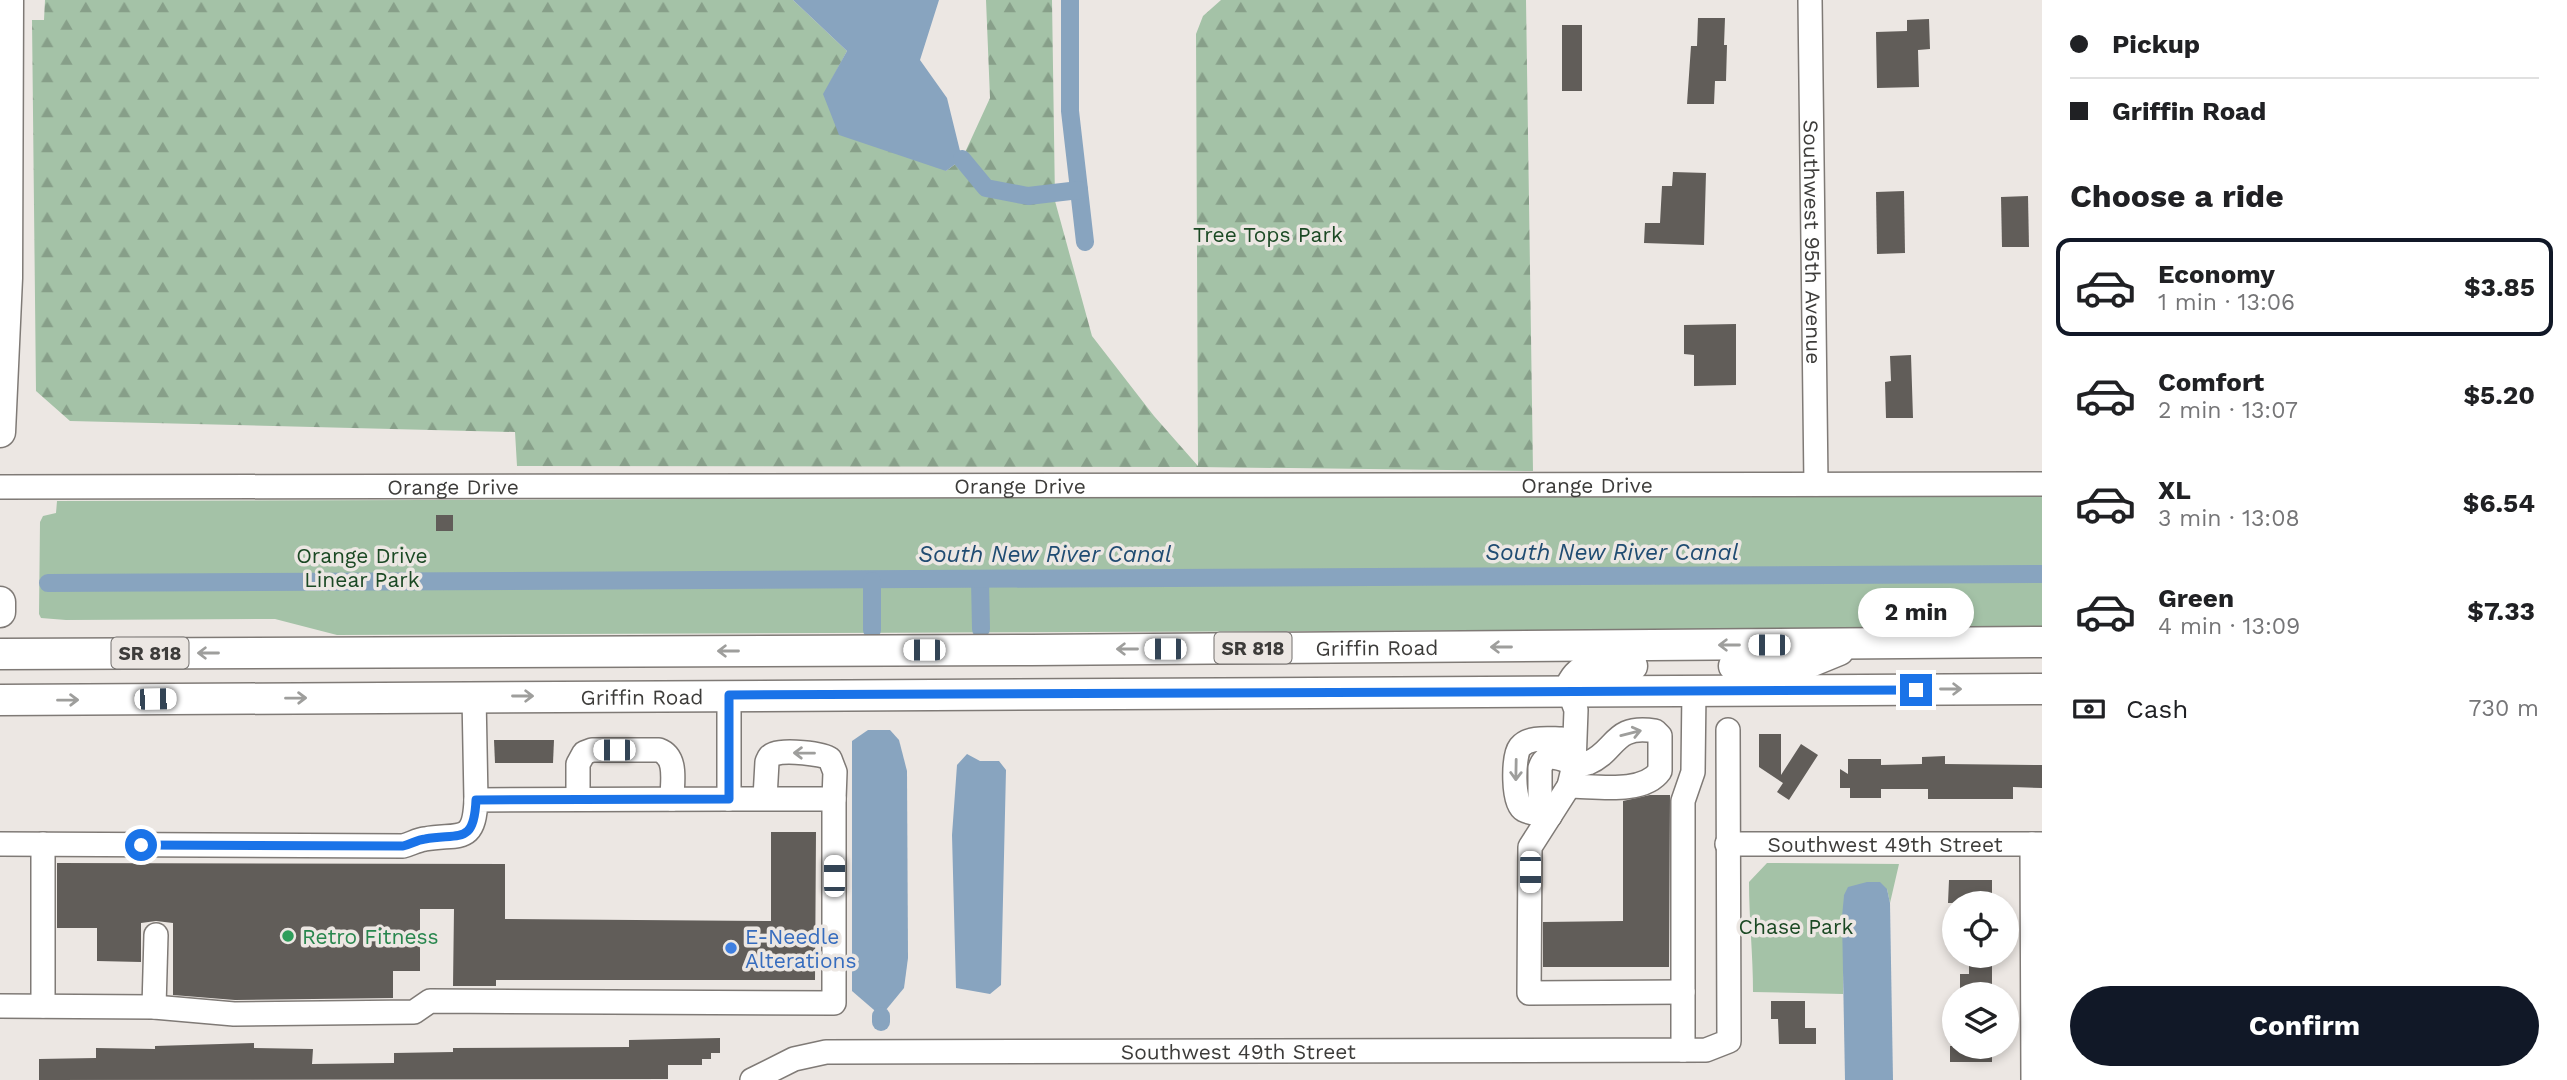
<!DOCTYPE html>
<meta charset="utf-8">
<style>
body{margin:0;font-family:"Work Sans",sans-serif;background:#f2f2f2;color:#202124;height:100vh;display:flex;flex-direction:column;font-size:26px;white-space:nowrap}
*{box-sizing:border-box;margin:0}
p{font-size:23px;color:#757577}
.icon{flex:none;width:38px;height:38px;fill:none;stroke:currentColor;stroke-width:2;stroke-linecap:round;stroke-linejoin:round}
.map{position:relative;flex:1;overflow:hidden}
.sheet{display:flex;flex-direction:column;background:#fff;width:525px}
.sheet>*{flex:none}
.guide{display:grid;align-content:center;height:154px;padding:0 28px;background:#fff}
.tools{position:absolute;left:1942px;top:891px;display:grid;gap:14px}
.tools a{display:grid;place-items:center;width:77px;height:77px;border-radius:50%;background:#fff;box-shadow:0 4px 10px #0003;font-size:35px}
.end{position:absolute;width:32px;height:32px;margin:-16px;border:9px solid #1a73e8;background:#fff;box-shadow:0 0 0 4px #fff}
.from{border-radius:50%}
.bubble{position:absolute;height:49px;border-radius:24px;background:#fff;box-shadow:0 4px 10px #0003;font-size:23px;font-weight:700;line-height:49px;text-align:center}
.car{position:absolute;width:21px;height:42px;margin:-21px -10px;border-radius:9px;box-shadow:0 0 5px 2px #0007;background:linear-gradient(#fff 24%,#345 0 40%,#fff 0 76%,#345 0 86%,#fff 0)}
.guide b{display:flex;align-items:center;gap:24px;height:66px;font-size:26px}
.guide b+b{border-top:2px solid #e0e0e0}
.guide i{width:18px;height:18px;background:#202124}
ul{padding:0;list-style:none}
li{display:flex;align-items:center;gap:21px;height:98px;margin:0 14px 10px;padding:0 14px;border:4px solid transparent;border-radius:14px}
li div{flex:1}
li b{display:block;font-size:26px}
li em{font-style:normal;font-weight:700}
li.selected{border-color:#111827}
li>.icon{width:63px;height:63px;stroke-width:1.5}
h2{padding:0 28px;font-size:32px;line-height:84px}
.pay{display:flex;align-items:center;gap:18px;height:77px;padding:0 28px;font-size:26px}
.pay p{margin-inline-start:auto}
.action{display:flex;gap:14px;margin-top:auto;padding:14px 28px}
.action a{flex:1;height:80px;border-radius:42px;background:#111827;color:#fff;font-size:28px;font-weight:700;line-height:80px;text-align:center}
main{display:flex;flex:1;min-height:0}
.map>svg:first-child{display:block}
.green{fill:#a4c2a7}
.forest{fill:url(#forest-firs)}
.water{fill:#88a4bf}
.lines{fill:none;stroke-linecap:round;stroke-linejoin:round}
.canal{stroke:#88a4bf;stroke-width:18}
.building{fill:#615d59}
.minor-casing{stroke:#7f7a76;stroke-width:26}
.major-casing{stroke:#7f7a76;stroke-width:33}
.minor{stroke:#fff;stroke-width:23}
.major{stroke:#fff;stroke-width:30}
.oneway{stroke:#9e9e9c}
.route{stroke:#1a73e8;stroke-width:9}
.leisure-dot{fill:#2e9e5b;stroke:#ece7e3;stroke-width:2.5}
.shop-dot{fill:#3f7fe0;stroke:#ece7e3;stroke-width:2.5}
.labels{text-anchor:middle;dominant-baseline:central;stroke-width:7;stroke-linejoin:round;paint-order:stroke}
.shield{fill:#ece7e3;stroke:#726f6d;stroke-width:2}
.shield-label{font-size:19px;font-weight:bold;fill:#3d3c3a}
.park-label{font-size:21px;fill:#1b4924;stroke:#ece7e3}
.street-label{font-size:21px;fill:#3d3c3a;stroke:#ece7e3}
.leisure-label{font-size:21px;fill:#27864d;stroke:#ece7e3;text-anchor:start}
.shop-label{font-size:21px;fill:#366cbe;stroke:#ece7e3;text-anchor:start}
.water-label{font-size:23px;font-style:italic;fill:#204c72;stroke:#ece7e3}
</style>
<main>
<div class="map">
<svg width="2042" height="1080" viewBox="0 0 2042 1080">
<defs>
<pattern id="forest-firs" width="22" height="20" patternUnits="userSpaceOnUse" patternTransform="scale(1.75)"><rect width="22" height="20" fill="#a4c2a7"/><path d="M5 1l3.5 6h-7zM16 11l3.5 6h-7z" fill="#879f89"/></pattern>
</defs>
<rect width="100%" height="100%" fill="#ece7e3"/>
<g class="green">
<polygon points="2042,495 2042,628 337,635 275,619 66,620 41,618 39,614 40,522 43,516 56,513 57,501"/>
<path d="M1767,863L1899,864L1890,903L1887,889L1844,895L1843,994L1753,992C1753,955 1749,919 1749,882Z"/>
</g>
<polygon class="forest" points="45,0 793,0 847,51 824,94 946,171 962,159 990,98 986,0 1052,0 1055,201 1092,336 1154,416 1198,466 1196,34 1203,16 1221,0 1526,0 1533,471 1198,467 517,466 515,432 70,421 36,391 32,20 44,20"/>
<g class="water">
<polygon points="793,0 939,0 920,60 947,98 962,159 946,171 839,135 823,94 847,51"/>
<polygon points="868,730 890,730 899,740 907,771 908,958 904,988 881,1016 852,991 852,741"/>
<polygon points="967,754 980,761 999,761 1006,770 1001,985 990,994 956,988 952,835 957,765"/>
<polygon points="1867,882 1880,882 1887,889 1890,903 1893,1080 1845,1080 1842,917 1844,895 1848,887"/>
</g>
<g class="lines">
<g class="canal">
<polyline points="1070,0 1070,111 1085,242"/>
<polyline points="962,159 986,188 1028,196 1079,190"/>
<polyline points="980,580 981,629"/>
<polyline points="48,583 2042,574"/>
<polyline points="872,630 872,581"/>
<polyline points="881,1016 881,1022"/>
</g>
</g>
<g class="building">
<polygon points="1698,18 1725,18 1724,45 1727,45 1726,81 1715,81 1714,104 1687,104 1691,46 1697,46"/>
<polygon points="1929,19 1930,49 1918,50 1919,87 1877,88 1876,32 1907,31 1907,20"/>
<rect x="1562" y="25" width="20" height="66"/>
<polygon points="1673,172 1706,173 1704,245 1644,243 1645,223 1660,223 1662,186 1672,186"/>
<polygon points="1904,191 1905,253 1877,254 1876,192"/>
<polygon points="2028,196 2029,247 2002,247 2001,197"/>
<polygon points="1736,324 1736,385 1694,386 1694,355 1684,354 1684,325"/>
<polygon points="1911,355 1913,418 1886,418 1885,382 1891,381 1890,356"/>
<rect x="436" y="515" width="17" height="16"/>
<polygon points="1759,734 1781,734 1781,775 1801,744 1818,755 1789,800 1777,792 1783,783 1759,767"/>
<polygon points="494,740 554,740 553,763 495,763"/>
<polygon points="1945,756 1945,764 2042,765 2042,788 2013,787 2013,799 1928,799 1928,789 1881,789 1881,798 1850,798 1850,788 1840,788 1840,769 1848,774 1848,759 1881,759 1881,765 1922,764 1922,757"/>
<polygon points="1650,795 1670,795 1669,967 1543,967 1543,922 1623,921 1623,801"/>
<polygon points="771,832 816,832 815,980 496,980 496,986 453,986 454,909 420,909 420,971 393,971 393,998 235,1000 173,995 173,923 156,921 141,923 141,962 97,961 97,928 57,928 57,863 505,864 505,919 771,921"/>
<polygon points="1949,880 1992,880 1992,896 1982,896 1982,903 1948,903"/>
<polygon points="1969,961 1992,961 1992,994 1969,994 1969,990 1960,990 1960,974 1969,974"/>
<polygon points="1771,1001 1805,1001 1805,1028 1816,1028 1816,1044 1779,1044 1778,1019 1771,1019"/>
<polygon points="720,1038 720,1053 711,1053 711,1059 702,1059 702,1065 668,1065 668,1079 39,1080 39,1059 96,1058 96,1048 155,1049 155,1046 254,1043 254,1048 313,1049 312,1064 394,1063 394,1053 453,1052 453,1048 629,1047 629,1040"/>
<rect x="1950" y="1046" width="42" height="16"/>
</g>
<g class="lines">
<g class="minor-casing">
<g id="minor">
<path id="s1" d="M1810,0L1816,484"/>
<path id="s2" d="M0,487L2042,484"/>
<polyline points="1569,691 1576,710 1574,765 1569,786 1530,847 1529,993 1683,992"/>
<polyline points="474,696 476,800"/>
<path d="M765,798L767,762C769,757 769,756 774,754C785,750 822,753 830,759L835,772L834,799"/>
<path d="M578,799V764L584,753L592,750H659C678,757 672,782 672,799"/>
<path d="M1540,812V768C1548,744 1571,769 1588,763C1617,751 1612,724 1655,731L1660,736V771C1643,795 1595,786 1569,786"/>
<path d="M1550,816C1542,813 1531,814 1524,810C1512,804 1513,756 1520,747C1529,736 1549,739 1562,739"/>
<path d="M0,844L403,846C411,844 417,840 425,839C460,833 474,845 476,800L729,799V695"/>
<path id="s3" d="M1727,844H2042"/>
<polyline points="2032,844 2033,1080"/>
<polyline points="0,1006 154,1007 234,1014 414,1012 430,1001 834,1003 834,799 729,799"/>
<polyline points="43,1006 43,844"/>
<polyline points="154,1007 156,935"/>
<polyline points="1683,1050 1683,801 1693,772 1694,690"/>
<path id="s4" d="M752,1080L794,1059L826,1052L1706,1050L1729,1041L1728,730"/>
</g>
</g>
<g class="major-casing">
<g id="major">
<polyline points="0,432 7,278 8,0"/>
<polyline points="0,602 0,612"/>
<path id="s5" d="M0,654L1032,650L2042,642"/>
<polyline points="1734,666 1800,666 1839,650"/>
<path d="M1569,691C1580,660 1604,666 1632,666"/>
<path id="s6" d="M0,700L2042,689"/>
</g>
</g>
<use href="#minor" class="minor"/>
<use href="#major" class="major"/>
</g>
<defs><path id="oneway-shaft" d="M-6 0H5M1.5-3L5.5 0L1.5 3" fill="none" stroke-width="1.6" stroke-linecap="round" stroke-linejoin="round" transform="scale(1.75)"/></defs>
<g class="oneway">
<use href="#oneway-shaft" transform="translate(1729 645) rotate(180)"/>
<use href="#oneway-shaft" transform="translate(1501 647) rotate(180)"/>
<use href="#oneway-shaft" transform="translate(1127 649) rotate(180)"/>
<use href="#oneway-shaft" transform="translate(728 651) rotate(180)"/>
<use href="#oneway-shaft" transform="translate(208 653) rotate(180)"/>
<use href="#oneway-shaft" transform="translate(1951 689)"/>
<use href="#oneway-shaft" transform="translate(523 696)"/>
<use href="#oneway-shaft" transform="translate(296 698) rotate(-1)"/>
<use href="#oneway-shaft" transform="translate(68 700) rotate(-1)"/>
<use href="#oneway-shaft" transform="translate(1631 733) rotate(-14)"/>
<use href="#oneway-shaft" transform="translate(804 753) rotate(-179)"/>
<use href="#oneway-shaft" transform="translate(1516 770) rotate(91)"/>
</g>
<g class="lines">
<path class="route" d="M141,845L403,846C411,844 417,840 425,839C460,833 474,845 476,800L729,799V695L1916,690"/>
</g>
<circle class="leisure-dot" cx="288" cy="936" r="7"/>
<circle class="shop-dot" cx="731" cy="948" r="7"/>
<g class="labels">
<g class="shield">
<rect x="1214.5" y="632.5" width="77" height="31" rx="5"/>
<rect x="111.5" y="637.5" width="77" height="31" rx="5"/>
</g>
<g class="shield-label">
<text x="1253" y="648">SR 818</text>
<text x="150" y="653">SR 818</text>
</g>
<g class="park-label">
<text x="1268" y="234">Tree Tops Park</text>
<text x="362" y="555">Orange Drive<tspan x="362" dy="24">Linear Park</tspan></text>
<text x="1796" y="926">Chase Park</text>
</g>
<g class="street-label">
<text stroke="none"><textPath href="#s1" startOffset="242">Southwest 95th Avenue</textPath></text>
<text stroke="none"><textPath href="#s2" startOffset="1587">Orange Drive</textPath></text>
<text stroke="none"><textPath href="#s2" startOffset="1020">Orange Drive</textPath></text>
<text stroke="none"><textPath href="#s2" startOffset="453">Orange Drive</textPath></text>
<text stroke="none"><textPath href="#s5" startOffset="1377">Griffin Road</textPath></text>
<text stroke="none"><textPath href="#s6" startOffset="642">Griffin Road</textPath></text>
<text stroke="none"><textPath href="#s3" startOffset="158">Southwest 49th Street</textPath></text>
<text stroke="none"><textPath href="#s4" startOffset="492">Southwest 49th Street</textPath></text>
</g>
<g class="leisure-label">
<text x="302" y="936">Retro Fitness</text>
</g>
<g class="shop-label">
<text x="745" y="936">E-Needle<tspan x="745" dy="24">Alterations</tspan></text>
</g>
<g class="water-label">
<text x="1612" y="552">South New River Canal</text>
<text x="1045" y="554">South New River Canal</text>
</g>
</g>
</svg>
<div class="tools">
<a><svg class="icon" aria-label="locate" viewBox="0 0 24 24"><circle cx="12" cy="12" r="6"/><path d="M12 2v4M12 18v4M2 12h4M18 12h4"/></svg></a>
<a><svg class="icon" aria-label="layers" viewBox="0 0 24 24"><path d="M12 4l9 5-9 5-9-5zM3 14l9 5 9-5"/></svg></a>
</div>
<i class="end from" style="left:141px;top:845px"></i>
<i class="end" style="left:1916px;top:690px"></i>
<div class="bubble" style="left:1858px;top:588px;width:116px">2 min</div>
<i class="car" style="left:1769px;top:645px;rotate:270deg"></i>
<i class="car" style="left:1165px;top:649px;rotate:270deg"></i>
<i class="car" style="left:924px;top:650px;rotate:270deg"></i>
<i class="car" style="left:155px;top:699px;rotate:89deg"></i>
<i class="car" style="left:614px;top:750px;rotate:270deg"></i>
<i class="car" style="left:1530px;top:872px;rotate:180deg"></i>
<i class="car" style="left:834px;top:876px;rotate:0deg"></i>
</div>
<section class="sheet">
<div class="guide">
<b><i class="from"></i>Pickup</b>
<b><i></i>Griffin Road</b>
</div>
<h2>Choose a ride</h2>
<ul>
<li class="selected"><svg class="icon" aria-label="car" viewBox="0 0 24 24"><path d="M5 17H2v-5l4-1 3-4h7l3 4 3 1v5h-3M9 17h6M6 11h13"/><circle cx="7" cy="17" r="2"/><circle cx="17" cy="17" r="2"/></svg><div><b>Economy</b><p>1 min · 13:06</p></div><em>$3.85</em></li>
<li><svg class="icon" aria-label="car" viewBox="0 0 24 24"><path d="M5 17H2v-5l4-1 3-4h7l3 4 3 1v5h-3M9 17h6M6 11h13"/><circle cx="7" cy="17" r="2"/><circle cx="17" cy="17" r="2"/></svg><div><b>Comfort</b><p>2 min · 13:07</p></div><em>$5.20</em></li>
<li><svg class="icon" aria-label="car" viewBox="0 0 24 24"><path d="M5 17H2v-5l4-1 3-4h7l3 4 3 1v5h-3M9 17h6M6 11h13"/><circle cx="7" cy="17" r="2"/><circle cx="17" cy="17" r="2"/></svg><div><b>XL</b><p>3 min · 13:08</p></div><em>$6.54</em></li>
<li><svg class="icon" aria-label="car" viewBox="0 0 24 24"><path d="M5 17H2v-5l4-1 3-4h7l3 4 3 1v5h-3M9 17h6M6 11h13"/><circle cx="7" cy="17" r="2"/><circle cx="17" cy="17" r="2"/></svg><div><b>Green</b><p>4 min · 13:09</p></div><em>$7.33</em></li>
</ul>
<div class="pay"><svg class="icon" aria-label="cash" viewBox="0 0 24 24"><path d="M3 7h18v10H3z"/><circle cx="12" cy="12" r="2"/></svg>Cash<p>730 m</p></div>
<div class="action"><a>Confirm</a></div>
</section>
</main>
